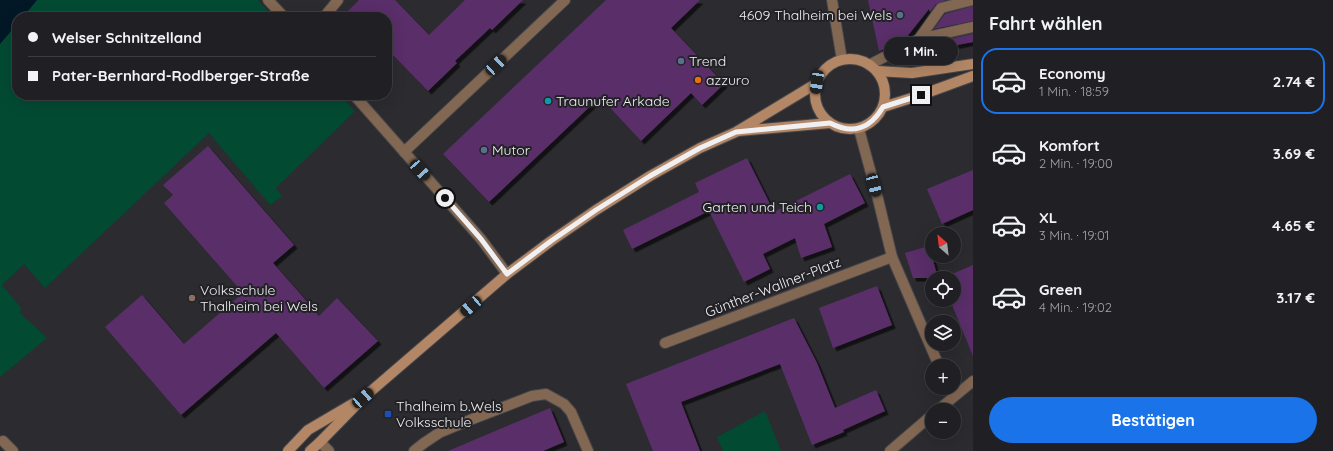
<!DOCTYPE html>
<html lang="de">
<meta charset="utf-8">
<style>
body{margin:0;font-family:Quicksand,sans-serif;background:#2d2d31;color:#f1f3f6;height:100vh;display:flex;flex-direction:column;font-size:15px;white-space:nowrap}
*{box-sizing:border-box;margin:0}
p{font-size:13px;color:#a2a3a6}
.icon{flex:none;width:22px;height:22px;fill:none;stroke:currentColor;stroke-width:2;stroke-linecap:round;stroke-linejoin:round}
.map{position:relative;flex:1;overflow:hidden}
.drawer{display:flex;flex-direction:column;background:#202024;width:360px}
.drawer>*{flex:none}
.guide{position:absolute;left:12px;top:12px;width:380px;height:88px;border-radius:16px;box-shadow:0 4px 16px #0002,0 0 0 1px #3d3e41;display:grid;align-content:center;height:88px;padding:0 16px;background:#202024}
.needle{width:26px;rotate:332deg}
.controls{position:absolute;left:925px;top:227px;display:grid;gap:8px}
.controls a{display:grid;place-items:center;width:36px;height:36px;border-radius:50%;background:#202024;box-shadow:0 4px 16px #0002,0 0 0 1px #3d3e41;font-size:20px}
.end{position:absolute;width:18px;height:18px;margin:-9px;border:5px solid #f0f0f3;background:#111;box-shadow:0 0 0 2px #111}
.from{border-radius:50%}
.bubble{position:absolute;height:28px;border-radius:14px;background:#202024;box-shadow:0 4px 16px #0002,0 0 0 1px #3d3e41;font-size:13px;font-weight:700;line-height:28px;text-align:center}
.car{position:absolute;width:12px;height:24px;margin:-12px -6px;border-radius:5px;box-shadow:0 0 3px 1px #0007;background:linear-gradient(#222 24%,#8ab4d8 0 40%,#222 0 76%,#8ab4d8 0 86%,#222 0)}
.guide b{display:flex;align-items:center;gap:14px;height:38px;font-size:15px}
.guide b+b{border-top:1px solid #3d3e41}
.guide i{width:10px;height:10px;background:#f1f3f6}
ul{padding:0;list-style:none}
li{display:flex;align-items:center;gap:12px;height:66px;margin:0 8px 6px;padding:0 8px;border:2px solid transparent;border-radius:16px}
li div{flex:1}
li b{display:block;font-size:15px}
li em{font-style:normal;font-weight:700}
li.selected{border-color:#1a73e8}
li>.icon{width:36px;height:36px;stroke-width:1.5}
h2{padding:0 16px;font-size:18px;line-height:48px}
.cta{display:flex;gap:8px;margin-top:auto;padding:8px 16px}
.cta a{flex:1;height:46px;border-radius:24px;background:#1a73e8;color:#fff;font-size:16px;font-weight:700;line-height:46px;text-align:center}
main{display:flex;flex:1;min-height:0}
.map>svg:first-child{display:block}
.green{fill:#034a33}
.water{fill:#021827}
.building{fill:#5a2f69;filter:url(#shadow)}
.lines{fill:none;stroke-linecap:round;stroke-linejoin:round}
.service-casing{stroke:#47474b;stroke-width:12}
.minor-casing{stroke:#47474b;stroke-width:12}
.secondary-casing{stroke:#47474b;stroke-width:12}
.service{stroke:#826752;stroke-width:10}
.minor{stroke:#826752;stroke-width:10}
.secondary{stroke:#b38765;stroke-width:10}
.route{stroke:#f0f0f3;stroke-width:5}
.service-dot{fill:#5c6f8a;stroke:#222226;stroke-width:1.5}
.food-dot{fill:#e8710a;stroke:#222226;stroke-width:1.5}
.culture-dot{fill:#0f9aa8;stroke:#222226;stroke-width:1.5}
.education-dot{fill:#8d6e63;stroke:#222226;stroke-width:1.5}
.transit-dot{fill:#1a4fb4;stroke:#222226;stroke-width:1.5}
.labels{text-anchor:middle;dominant-baseline:central;stroke-width:4;stroke-linejoin:round;paint-order:stroke}
.poi-label{font-size:14px;fill:#f0f0f3;stroke:#222226;text-anchor:start}
.street-label{font-size:14px;fill:#f0f0f3;stroke:#222226}
</style>
<main>
<div class="map">
<svg width="973" height="451" viewBox="0 0 973 451">
<defs>
<filter id="shadow"><feDropShadow dx="3.5" dy="3.5" stdDeviation="0" flood-color="#0009"/></filter>
</defs>
<rect width="100%" height="100%" fill="#2b2b30"/>
<g class="green">
<polygon points="37,0 258,0 273,17 23,17"/>
<polygon points="17,24 17,95 340,95 355,111 276,188 282,196 270,205 209,133 45,288 24,264 2,285 22,309 19,312 47,338 0,377 0,44"/>
<polygon points="765,411 781,451 723,451 717,437"/>
</g>
<polygon class="water" points="0,0 37,0 23,17 17,17 17,24 0,44"/>
<g class="building">
<polygon points="359,0 395,0 429,35 465,0 523,0 492,30 490,28 455,61 457,63 428,91 387,49 387,17 342,17"/>
<polygon points="606,0 700,0 671,28 724,84 702,105 691,93 641,141 600,97 489,202 443,154"/>
<polygon points="868,0 946,0 936,4 930,12 929,9 906,38 885,49 879,51"/>
<polygon points="973,6 973,21 934,29 945,14"/>
<polygon points="973,34 973,42 937,49 936,42"/>
<polygon points="208,146 294,245 273,263 296,289 319,316 337,298 378,341 324,388 276,333 181,415 105,327 142,295 184,344 243,293 164,203 173,195 163,185"/>
<polygon points="747,158 774,212 850,174 865,203 824,224 832,247 801,258 795,238 763,254 770,269 744,282 709,211 632,249 623,230 699,192 695,183"/>
<polygon points="973,170 973,210 942,224 927,189"/>
<polygon points="929,246 938,278 913,278 905,253"/>
<polygon points="973,265 973,356 950,300 954,300 954,278 943,278"/>
<polygon points="877,286 892,325 833,348 819,308"/>
<polygon points="794,318 817,363 835,408 876,390 885,411 843,430 844,432 812,445 780,364 681,402 700,451 653,451 626,384"/>
<polygon points="550,408 564,442 543,451 448,451"/>
</g>
<g class="lines">
<g class="service-casing">
<g id="service">
<polyline points="324,17 338,0"/>
<polyline points="919,39 941,8 972,0"/>
<polyline points="869,65 919,39 973,27"/>
<polyline points="320,442 329,451"/>
<polyline points="414,451 424,443 439,433 470,420 532,396 546,394 564,404 571,412 588,451"/>
</g>
</g>
<g class="minor-casing">
<g id="minor">
<polyline points="268,0 284,17"/>
<polyline points="832,0 842,60"/>
<polyline points="354,95 481,239 507,274"/>
<polyline points="859,129 878,199 892,257 939,366"/>
<polyline points="404,152 565,0"/>
<polyline points="665,343 892,257"/>
<polyline points="938,410 973,381"/>
<polyline points="3,441 13,451"/>
<polyline points="890,451 932,415"/>
</g>
</g>
<g class="secondary-casing">
<g id="secondary">
<circle cx="850" cy="94" r="35"/>
<polyline points="877,71 912,73 973,64"/>
<polyline points="883,107 921,95 973,76"/>
<polyline points="738,131 830,123"/>
<polyline points="288,451 308,430 354,403"/>
<polyline points="310,451 320,442 363,398 507,274 551,241 596,210 650,176 700,148 736,132 817,83"/>
</g>
</g>
<use href="#service" class="service"/>
<use href="#minor" class="minor"/>
<use href="#secondary" class="secondary"/>
</g>
<g class="lines">
<path class="route" d="M445,198L481,239L507,274L551,241L596,210L650,176L700,148L736,132L830,123C853,135 870,129 883,107L921,95"/>
</g>
<g class="service-dot">
<circle cx="900" cy="15" r="4"/>
<circle cx="681" cy="61" r="4"/>
<circle cx="484" cy="150" r="4"/>
</g>
<circle class="food-dot" cx="698" cy="80" r="4"/>
<g class="culture-dot">
<circle cx="548" cy="101" r="4"/>
<circle cx="820" cy="207" r="4"/>
</g>
<circle class="education-dot" cx="192" cy="298" r="4"/>
<rect class="transit-dot" x="384" y="410" width="8" height="8" rx="2"/>
<g class="labels">
<g class="poi-label">
<text x="892" y="15" text-anchor="end">4609 Thalheim bei Wels</text>
<text x="689" y="61">Trend</text>
<text x="706" y="80">azzuro</text>
<text x="556" y="101">Traunufer Arkade</text>
<text x="492" y="150">Mutor</text>
<text x="812" y="207" text-anchor="end">Garten und Teich</text>
<text x="200" y="290">Volksschule<tspan x="200" dy="16">Thalheim bei Wels</tspan></text>
<text x="396" y="406">Thalheim b.Wels<tspan x="396" dy="16">Volksschule</tspan></text>
</g>
<g class="street-label">
<text transform="translate(773 287) rotate(-21)">Günther-Wallner-Platz</text>
</g>
</g>
</svg>
<div class="controls">
<a><svg class="needle" viewBox="-14 -14 28 28"><path d="M0-13l5 13h-10z" fill="#e53935"/><path d="M0 13l5-13h-10z" fill="#a2a3a6"/></svg></a>
<a><svg class="icon" aria-label="locate" viewBox="0 0 24 24"><circle cx="12" cy="12" r="6"/><path d="M12 2v4M12 18v4M2 12h4M18 12h4"/></svg></a>
<a><svg class="icon" aria-label="layers" viewBox="0 0 24 24"><path d="M12 4l9 5-9 5-9-5zM3 14l9 5 9-5"/></svg></a>
<a>+</a>
<a>−</a>
</div>
<i class="end from" style="left:445px;top:198px"></i>
<i class="end" style="left:921px;top:95px"></i>
<div class="bubble" style="left:884px;top:37px;width:74px">1 Min.</div>
<i class="car" style="left:496px;top:65px;rotate:47deg"></i>
<i class="car" style="left:817px;top:82px;rotate:189deg"></i>
<i class="car" style="left:420px;top:170px;rotate:138deg"></i>
<i class="car" style="left:874px;top:185px;rotate:165deg"></i>
<i class="car" style="left:471px;top:306px;rotate:229deg"></i>
<i class="car" style="left:363px;top:398px;rotate:49deg"></i>
<div class="guide">
<b><i class="from"></i>Welser Schnitzelland</b>
<b><i></i>Pater-Bernhard-Rodlberger-Straße</b>
</div>
</div>
<section class="drawer">
<h2>Fahrt wählen</h2>
<ul>
<li class="selected"><svg class="icon" aria-label="car" viewBox="0 0 24 24"><path d="M5 17H2v-5l4-1 3-4h7l3 4 3 1v5h-3M9 17h6M6 11h13"/><circle cx="7" cy="17" r="2"/><circle cx="17" cy="17" r="2"/></svg><div><b>Economy</b><p>1 Min. · 18:59</p></div><em>2.74 €</em></li>
<li><svg class="icon" aria-label="car" viewBox="0 0 24 24"><path d="M5 17H2v-5l4-1 3-4h7l3 4 3 1v5h-3M9 17h6M6 11h13"/><circle cx="7" cy="17" r="2"/><circle cx="17" cy="17" r="2"/></svg><div><b>Komfort</b><p>2 Min. · 19:00</p></div><em>3.69 €</em></li>
<li><svg class="icon" aria-label="car" viewBox="0 0 24 24"><path d="M5 17H2v-5l4-1 3-4h7l3 4 3 1v5h-3M9 17h6M6 11h13"/><circle cx="7" cy="17" r="2"/><circle cx="17" cy="17" r="2"/></svg><div><b>XL</b><p>3 Min. · 19:01</p></div><em>4.65 €</em></li>
<li><svg class="icon" aria-label="car" viewBox="0 0 24 24"><path d="M5 17H2v-5l4-1 3-4h7l3 4 3 1v5h-3M9 17h6M6 11h13"/><circle cx="7" cy="17" r="2"/><circle cx="17" cy="17" r="2"/></svg><div><b>Green</b><p>4 Min. · 19:02</p></div><em>3.17 €</em></li>
</ul>
<div class="cta"><a>Bestätigen</a></div>
</section>
</main>
